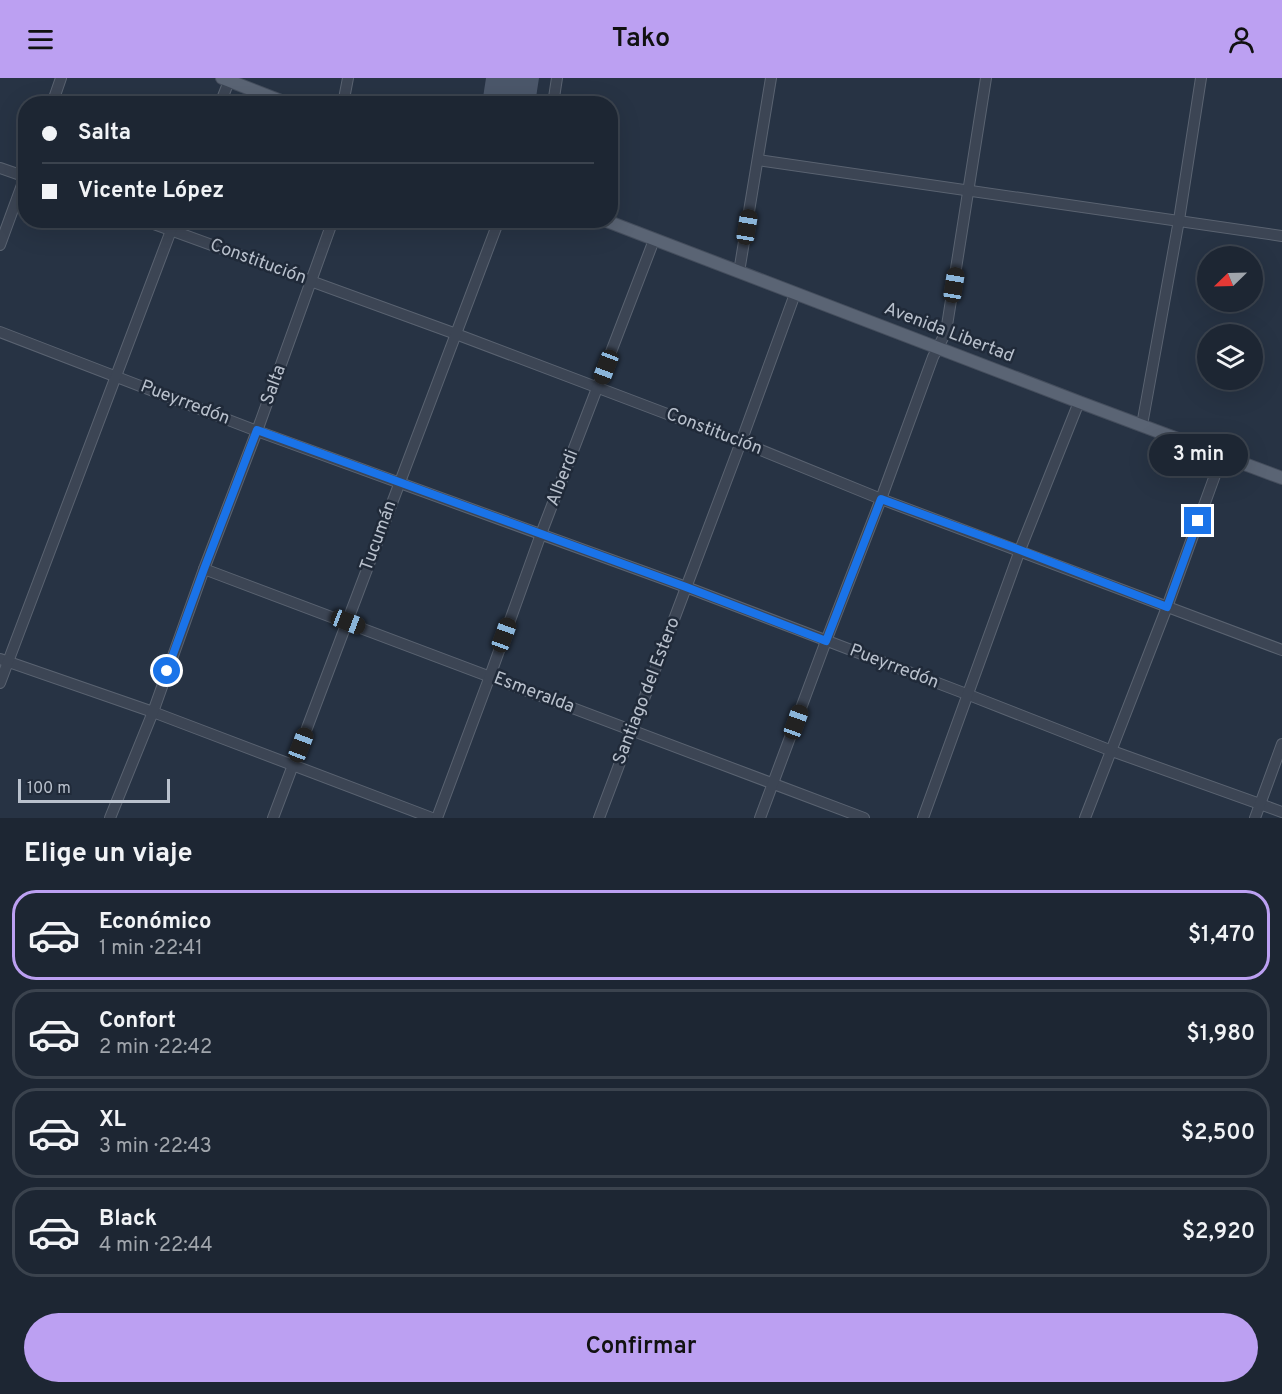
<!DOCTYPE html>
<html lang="es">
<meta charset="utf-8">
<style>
body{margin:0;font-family:Overpass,sans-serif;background:#2a323f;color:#f1f3f6;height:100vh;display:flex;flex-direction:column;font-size:22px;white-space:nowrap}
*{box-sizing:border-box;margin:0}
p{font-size:20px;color:#a0a5ac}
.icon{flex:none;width:33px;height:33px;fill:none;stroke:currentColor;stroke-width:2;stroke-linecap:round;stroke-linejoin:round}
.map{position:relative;height:740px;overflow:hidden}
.sheet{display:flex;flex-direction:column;background:#1d2633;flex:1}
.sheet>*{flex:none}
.hud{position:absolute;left:18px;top:18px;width:600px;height:132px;border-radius:24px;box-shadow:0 6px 24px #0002,0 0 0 2px #3b434e;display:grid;align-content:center;height:132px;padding:0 24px;background:#1d2633}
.needle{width:39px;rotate:247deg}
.fabs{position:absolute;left:1197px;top:168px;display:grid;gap:12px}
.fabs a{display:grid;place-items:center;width:66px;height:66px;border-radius:50%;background:#1d2633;box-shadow:0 6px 24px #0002,0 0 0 2px #3b434e;font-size:30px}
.scale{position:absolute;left:18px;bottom:15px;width:152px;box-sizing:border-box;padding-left:6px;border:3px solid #b9c1cd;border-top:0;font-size:16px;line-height:21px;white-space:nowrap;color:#b9c1cd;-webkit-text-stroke:4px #202a39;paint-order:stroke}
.end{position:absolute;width:27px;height:27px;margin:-14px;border:8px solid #1a73e8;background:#fff;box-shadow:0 0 0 3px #fff}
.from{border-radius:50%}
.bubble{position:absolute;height:42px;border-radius:21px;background:#1d2633;box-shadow:0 6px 24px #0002,0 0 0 2px #3b434e;font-size:20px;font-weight:600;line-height:42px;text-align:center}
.car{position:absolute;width:18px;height:36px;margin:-18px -9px;border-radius:8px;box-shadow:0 0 4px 2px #0007;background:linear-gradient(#222 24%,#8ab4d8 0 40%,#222 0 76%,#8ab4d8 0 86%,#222 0)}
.hud b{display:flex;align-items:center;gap:21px;height:57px;font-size:22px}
.hud b+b{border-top:2px solid #3b434e}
.hud i{width:15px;height:15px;background:#f1f3f6}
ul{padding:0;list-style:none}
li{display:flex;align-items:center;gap:18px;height:90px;margin:0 12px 9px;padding:0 12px;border:3px solid #3b434e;border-radius:24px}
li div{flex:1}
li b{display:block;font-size:22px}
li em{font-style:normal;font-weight:600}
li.current{border-color:#bca0f2}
li>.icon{width:54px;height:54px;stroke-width:1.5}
h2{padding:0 24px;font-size:27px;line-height:72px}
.primary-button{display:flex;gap:12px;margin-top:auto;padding:12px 24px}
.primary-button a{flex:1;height:69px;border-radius:36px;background:#bca0f2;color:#111;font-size:24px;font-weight:600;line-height:69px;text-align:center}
header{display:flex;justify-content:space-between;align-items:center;height:78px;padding:0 24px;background:#bca0f2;color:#111;font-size:27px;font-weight:600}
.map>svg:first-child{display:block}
.building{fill:#4b576a}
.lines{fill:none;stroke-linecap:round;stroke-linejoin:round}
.minor-casing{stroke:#5a6371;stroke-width:12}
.major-casing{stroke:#454e5d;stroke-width:14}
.minor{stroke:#3c4554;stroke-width:10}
.major{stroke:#5a6474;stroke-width:12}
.route{stroke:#1a73e8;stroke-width:8}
.labels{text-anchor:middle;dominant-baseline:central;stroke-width:5;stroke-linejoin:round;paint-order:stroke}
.street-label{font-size:18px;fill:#b9c1cd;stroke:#202a39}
</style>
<header><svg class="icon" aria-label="menu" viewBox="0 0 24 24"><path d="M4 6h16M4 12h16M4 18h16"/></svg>Tako<svg class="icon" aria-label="person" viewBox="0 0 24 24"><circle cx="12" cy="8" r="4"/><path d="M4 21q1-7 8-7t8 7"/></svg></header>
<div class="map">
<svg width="1282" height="740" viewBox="0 0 1282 740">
<rect width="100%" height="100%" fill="#273344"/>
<polygon class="building" points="486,0 539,0 535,26 482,26"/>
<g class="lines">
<g class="minor-casing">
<g id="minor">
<polyline points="52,26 61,0"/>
<polyline points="220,26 229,3"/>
<polyline points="343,26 348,0"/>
<polyline points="553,26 557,0"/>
<polyline points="758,82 1282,158"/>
<polyline points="0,90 26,99"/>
<polyline points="143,142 456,256 741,364 881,421 1282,572"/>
<polyline points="0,167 26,96"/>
<polyline points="739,194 771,0"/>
<polyline points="0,254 257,353 686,509 969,617 1112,673 1282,734"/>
<polyline points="1142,347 1179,142 1201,0"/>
<polyline points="204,491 864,740"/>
<polyline points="0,581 153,634 432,740"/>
<polyline points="0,605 175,142"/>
<polyline points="110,740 153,634 204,491 257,353 333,142"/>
<polyline points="273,740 499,142"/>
<polyline points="437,740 490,598 541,456 654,162"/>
<polyline points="599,740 741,364 795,216"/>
<polyline points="760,740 826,563 881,421 933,279 946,254 986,0"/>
<polyline points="923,740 1020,472 1079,324"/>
<polyline points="1085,740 1167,529 1222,378"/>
<polyline points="1255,740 1282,666"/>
</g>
</g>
<g class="major-casing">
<g id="major">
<polyline points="222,0 289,26"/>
<polyline points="604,142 1079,324 1282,400"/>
</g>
</g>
<use href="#minor" class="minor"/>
<use href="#major" class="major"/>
</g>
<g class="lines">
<polyline class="route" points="167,593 204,491 257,352 686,509 826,563 881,421 1020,472 1167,529 1198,443"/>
</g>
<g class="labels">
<g class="street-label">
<text transform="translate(258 184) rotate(20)">Constitución</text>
<text transform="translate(949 255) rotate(21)">Avenida Libertad</text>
<text transform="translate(274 307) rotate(-70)">Salta</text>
<text transform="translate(185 325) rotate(21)">Pueyrredón</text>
<text transform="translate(714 354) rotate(21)">Constitución</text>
<text transform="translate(563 400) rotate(-69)">Alberdi</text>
<text transform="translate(379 458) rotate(-70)">Tucumán</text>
<text transform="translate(894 589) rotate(21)">Pueyrredón</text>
<text transform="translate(647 613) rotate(-69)">Santiago del Estero</text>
<text transform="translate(534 615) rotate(21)">Esmeralda</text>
</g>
</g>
</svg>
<div class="fabs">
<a><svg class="needle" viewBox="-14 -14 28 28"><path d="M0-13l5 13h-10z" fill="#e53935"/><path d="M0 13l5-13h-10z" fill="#a0a5ac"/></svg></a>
<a><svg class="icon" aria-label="layers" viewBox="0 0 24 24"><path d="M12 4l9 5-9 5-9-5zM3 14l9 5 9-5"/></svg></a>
</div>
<div class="scale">100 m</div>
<i class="end from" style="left:167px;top:593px"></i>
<i class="end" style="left:1198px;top:443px"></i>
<div class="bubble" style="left:1149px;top:356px;width:99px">3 min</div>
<i class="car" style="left:747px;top:149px;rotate:9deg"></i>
<i class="car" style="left:954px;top:207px;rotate:9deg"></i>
<i class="car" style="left:606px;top:289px;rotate:201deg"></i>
<i class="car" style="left:348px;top:544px;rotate:111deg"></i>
<i class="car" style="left:504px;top:557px;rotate:20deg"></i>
<i class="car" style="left:796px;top:644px;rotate:20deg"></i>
<i class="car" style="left:301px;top:667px;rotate:21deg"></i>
<div class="hud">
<b><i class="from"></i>Salta</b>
<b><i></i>Vicente López</b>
</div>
</div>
<section class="sheet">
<h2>Elige un viaje</h2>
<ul>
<li class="current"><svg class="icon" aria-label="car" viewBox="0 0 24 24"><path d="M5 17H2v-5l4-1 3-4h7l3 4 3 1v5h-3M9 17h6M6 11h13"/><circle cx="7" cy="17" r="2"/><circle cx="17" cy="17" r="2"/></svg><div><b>Económico</b><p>1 min · 22:41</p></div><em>$1,470</em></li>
<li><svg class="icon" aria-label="car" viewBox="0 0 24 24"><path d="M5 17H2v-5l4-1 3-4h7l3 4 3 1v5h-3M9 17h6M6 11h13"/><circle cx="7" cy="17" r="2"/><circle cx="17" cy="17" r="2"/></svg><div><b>Confort</b><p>2 min · 22:42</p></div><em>$1,980</em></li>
<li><svg class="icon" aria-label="car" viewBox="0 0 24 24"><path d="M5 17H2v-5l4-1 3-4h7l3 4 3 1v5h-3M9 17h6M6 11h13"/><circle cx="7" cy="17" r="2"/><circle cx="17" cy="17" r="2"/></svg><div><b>XL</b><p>3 min · 22:43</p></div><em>$2,500</em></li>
<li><svg class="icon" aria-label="car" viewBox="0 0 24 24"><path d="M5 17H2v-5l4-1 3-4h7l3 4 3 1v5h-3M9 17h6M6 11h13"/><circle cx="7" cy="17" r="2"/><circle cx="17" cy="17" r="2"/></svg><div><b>Black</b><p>4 min · 22:44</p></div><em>$2,920</em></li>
</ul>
<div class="primary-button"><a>Confirmar</a></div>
</section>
